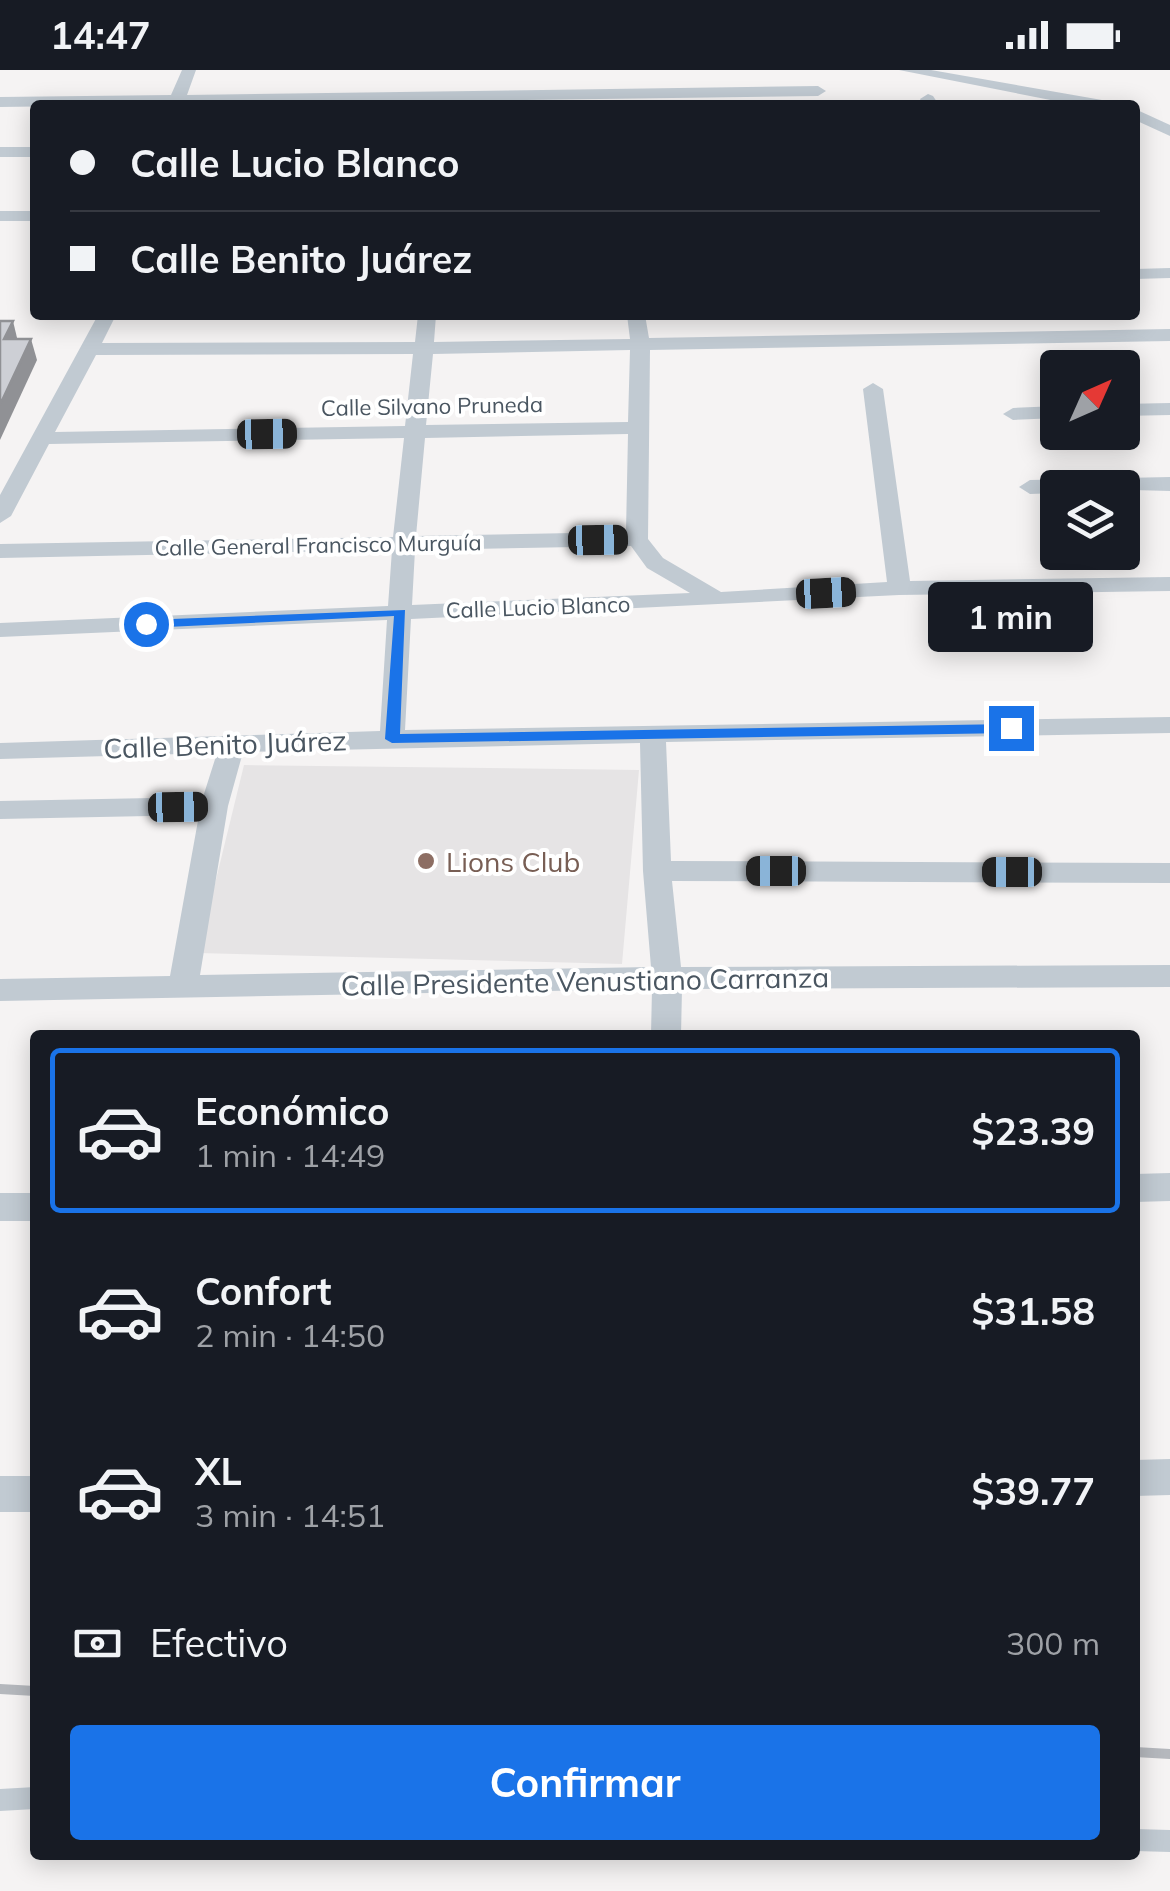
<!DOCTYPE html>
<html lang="es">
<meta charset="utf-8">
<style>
body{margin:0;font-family:Mulish,sans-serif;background:#20242c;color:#f1f3f6;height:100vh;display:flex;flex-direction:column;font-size:38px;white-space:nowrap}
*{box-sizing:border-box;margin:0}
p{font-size:32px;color:#9ea1a6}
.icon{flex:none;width:55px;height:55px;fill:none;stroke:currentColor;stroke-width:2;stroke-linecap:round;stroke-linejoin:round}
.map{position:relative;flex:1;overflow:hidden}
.sheet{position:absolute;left:30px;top:960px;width:1110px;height:830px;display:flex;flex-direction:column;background:#171b24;border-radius:10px;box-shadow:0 5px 25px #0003}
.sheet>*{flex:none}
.banner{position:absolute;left:30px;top:30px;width:1110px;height:220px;border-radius:10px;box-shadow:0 5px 25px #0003;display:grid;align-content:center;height:220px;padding:0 40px;background:#171b24}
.needle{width:65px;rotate:45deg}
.fabs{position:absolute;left:1040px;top:280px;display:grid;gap:20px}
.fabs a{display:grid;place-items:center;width:100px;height:100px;border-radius:10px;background:#171b24;box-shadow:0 5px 25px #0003;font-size:50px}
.end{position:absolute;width:45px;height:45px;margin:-22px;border:12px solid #1a73e8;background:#fff;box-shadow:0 0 0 5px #fff}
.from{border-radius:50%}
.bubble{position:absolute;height:70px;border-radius:10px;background:#171b24;box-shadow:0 5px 25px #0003;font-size:32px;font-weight:700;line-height:70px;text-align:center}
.car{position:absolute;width:30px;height:60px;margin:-30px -15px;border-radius:12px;box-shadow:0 0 8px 2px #0007;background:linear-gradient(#222 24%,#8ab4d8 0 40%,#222 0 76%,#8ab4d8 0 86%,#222 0)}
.banner b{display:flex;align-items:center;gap:35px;height:95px;font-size:38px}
.banner b+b{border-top:2px solid #363941}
.banner i{width:25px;height:25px;background:#f1f3f6}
ul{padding:18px 0 0;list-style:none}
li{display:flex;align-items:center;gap:30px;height:165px;margin:0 20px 15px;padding:0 20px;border:5px solid transparent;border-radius:10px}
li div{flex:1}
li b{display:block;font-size:38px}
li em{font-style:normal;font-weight:700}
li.selected{border-color:#1a73e8}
li>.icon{width:90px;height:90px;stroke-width:1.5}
.pay{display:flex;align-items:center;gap:25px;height:110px;padding:0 40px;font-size:38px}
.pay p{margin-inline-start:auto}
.cta{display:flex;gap:20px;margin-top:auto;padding:20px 40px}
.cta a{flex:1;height:115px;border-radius:10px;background:#1a73e8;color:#fff;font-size:40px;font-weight:700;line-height:115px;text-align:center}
.status{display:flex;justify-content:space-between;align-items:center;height:70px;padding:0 50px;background:#171b24;direction:ltr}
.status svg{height:28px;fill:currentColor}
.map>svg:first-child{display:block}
.education{fill:#e6e4e5}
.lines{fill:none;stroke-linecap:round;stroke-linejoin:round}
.lane{fill:#c1cad2;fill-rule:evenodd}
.street{fill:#c1cad2;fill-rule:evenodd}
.rail{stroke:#b5b8bd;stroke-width:10}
.shaded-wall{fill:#909195}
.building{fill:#cdcfd5;stroke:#909195;stroke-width:2.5}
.route{fill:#1a73e8}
.education-dot{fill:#8d6e63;stroke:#fff;stroke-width:4}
.labels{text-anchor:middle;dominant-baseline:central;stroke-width:8;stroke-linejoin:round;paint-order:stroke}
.far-street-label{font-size:22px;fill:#4a5661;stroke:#fff}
.street-label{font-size:28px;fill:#4a5661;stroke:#fff}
.education-label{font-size:28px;fill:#785e54;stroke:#fff;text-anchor:start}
</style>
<div class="status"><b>14:47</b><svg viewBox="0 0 49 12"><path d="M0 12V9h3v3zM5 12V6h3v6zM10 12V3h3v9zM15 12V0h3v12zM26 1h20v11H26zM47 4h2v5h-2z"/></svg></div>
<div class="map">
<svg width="1170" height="1821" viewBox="0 0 1170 1821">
<rect width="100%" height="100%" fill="#f5f3f3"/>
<polygon class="education" points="244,695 639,700 622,894 198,883"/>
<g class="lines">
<g class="lane">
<polygon points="35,1717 35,1739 0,1741 0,1719"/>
<polygon points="1135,1759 1170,1760 1170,1782 1135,1781"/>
</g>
<g class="street">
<polygon points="182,0 196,0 187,25 818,16 826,21 818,26 0,37 0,27 171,25"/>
<polygon points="899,0 931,0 1102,30 1110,35 1076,35"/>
<polygon points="928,24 933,26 939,35 923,35 920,29"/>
<polygon points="1135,39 1170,55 1170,66 1135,50"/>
<rect x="0" y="77" width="35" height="10"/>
<rect x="0" y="141" width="35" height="10"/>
<polygon points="1170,198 1170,208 1135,209 1135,199"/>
<path d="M98,245H116L102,273L415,272L418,245H436L434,272L630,269L627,245H645L649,268L1170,259V271L650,280L648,469L663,488L721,522L887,512L863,319L873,313L883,319L910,511L1170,507V521L899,525L411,549L405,660L1170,647V663L666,672L671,791L1170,793V813L672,811L681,897L1170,895V917L682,919L681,965H651L652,919L0,931V909L170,906L199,745L0,749V731L203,727L217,683L0,689V673L380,661L387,550L0,567V553L388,536L392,480L0,488V474L393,467L404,368L49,374L11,446L0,453V425ZM630,280L628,352L426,355L433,284ZM413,284L405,356L55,362L96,285ZM628,364L626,462L416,466L425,368ZM631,476L647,498L690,523L412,535L415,480ZM640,673L643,801L651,897L200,905L228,736L243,682Z"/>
<polygon points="1170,333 1170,345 1122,346 1122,334"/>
<polygon points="1058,336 1058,348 1013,350 1003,344 1013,338"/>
<polygon points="1170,407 1170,421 1058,418 1058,423 1030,424 1019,417 1030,410"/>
<polygon points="1170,1103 1170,1131 1135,1132 1135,1104"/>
<rect x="0" y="1123" width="35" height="28"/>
<polygon points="1170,1389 1170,1425 1135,1426 1135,1390"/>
<rect x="0" y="1406" width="35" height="36"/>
</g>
<g class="rail">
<polyline points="0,1619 35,1621"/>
<polyline points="1135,1682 1170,1684"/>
</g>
</g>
<g class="shaded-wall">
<polygon points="13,251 18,272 4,269"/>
<polygon points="31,269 37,290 0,370 0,335"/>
</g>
<polygon class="building" points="0,251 13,251 4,269 31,269 0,335"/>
<polygon class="route" points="405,540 400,664 1011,654 1018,658 1011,663 392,673 385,669 394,546 146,558 139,554 146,550"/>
<circle class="education-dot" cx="426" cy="791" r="10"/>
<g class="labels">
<g class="far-street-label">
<text transform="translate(432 336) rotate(-1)">Calle Silvano Pruneda</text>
<text transform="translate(318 475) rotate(-1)">Calle General Francisco Murguía</text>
<text transform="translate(538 537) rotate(-2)">Calle Lucio Blanco</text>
</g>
<g class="street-label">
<text transform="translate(225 674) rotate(-2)">Calle Benito Juárez</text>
<text transform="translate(585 911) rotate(-1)">Calle Presidente Venustiano Carranza</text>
</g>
<g class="education-label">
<text x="446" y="791">Lions Club</text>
</g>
</g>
</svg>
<div class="fabs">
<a><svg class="needle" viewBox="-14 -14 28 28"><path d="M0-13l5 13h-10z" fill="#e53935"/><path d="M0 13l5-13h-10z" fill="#9ea1a6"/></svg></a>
<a><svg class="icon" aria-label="layers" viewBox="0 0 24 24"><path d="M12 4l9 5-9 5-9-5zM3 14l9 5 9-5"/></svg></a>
</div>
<i class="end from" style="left:146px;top:554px"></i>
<i class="end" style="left:1011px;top:658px"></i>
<div class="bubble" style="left:928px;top:512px;width:165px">1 min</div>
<i class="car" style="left:267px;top:364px;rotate:89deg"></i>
<i class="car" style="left:598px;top:470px;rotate:89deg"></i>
<i class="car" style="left:826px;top:523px;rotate:87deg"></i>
<i class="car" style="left:178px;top:737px;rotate:89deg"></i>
<i class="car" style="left:776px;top:801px;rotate:270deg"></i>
<i class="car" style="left:1012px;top:802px;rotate:270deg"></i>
<div class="banner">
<b><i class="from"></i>Calle Lucio Blanco</b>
<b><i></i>Calle Benito Juárez</b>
</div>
<section class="sheet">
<ul>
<li class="selected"><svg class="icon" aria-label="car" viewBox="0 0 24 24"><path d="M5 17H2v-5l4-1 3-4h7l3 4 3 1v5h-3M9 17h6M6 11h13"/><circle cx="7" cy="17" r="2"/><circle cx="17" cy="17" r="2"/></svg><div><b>Económico</b><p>1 min · 14:49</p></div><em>$23.39</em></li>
<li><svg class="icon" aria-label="car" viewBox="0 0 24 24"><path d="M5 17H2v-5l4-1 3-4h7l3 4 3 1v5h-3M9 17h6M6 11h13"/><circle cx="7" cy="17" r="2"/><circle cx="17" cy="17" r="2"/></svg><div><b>Confort</b><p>2 min · 14:50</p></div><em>$31.58</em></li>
<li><svg class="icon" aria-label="car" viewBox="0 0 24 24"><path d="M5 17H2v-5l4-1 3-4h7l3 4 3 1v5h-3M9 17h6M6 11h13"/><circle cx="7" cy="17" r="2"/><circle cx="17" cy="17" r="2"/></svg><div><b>XL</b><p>3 min · 14:51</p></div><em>$39.77</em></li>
</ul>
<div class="pay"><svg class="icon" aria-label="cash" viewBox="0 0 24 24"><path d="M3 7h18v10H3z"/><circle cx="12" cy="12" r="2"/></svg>Efectivo<p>300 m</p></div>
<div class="cta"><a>Confirmar</a></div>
</section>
</div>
